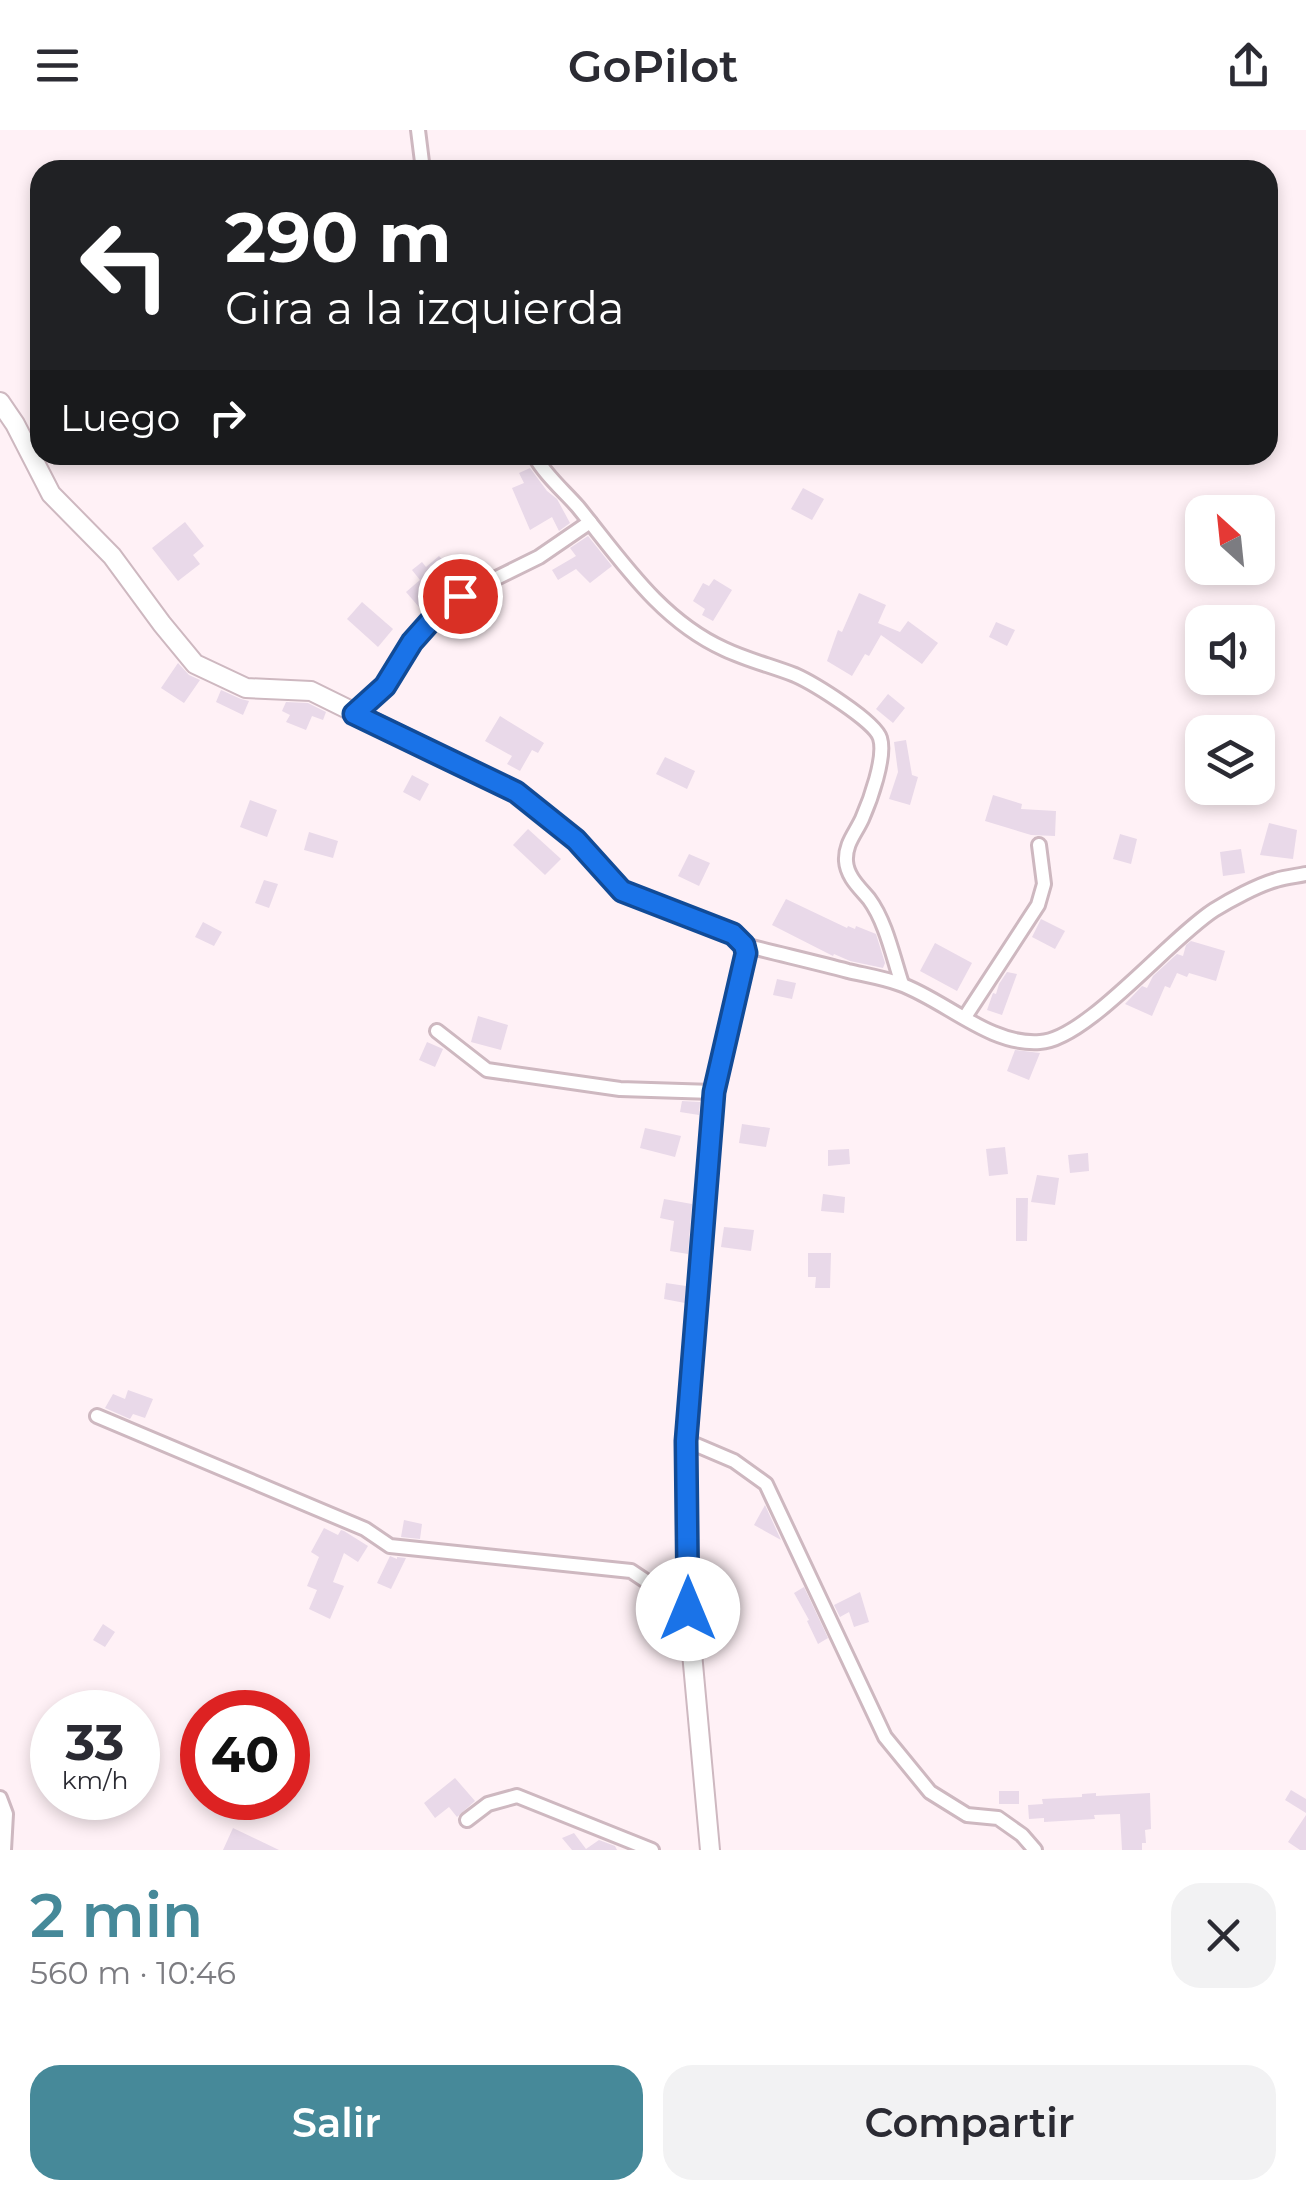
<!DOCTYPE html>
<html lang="es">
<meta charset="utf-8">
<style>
:root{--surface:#fff;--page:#f2f2f3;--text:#2b2b33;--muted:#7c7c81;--accent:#468999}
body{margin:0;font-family:Montserrat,sans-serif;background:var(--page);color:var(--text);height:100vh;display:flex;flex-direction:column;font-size:38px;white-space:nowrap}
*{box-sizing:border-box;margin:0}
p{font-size:32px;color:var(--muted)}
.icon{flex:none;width:55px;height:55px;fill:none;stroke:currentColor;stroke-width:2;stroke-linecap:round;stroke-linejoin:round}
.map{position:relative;height:1720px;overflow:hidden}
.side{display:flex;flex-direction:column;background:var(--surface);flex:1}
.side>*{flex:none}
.top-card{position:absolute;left:30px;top:30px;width:1248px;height:305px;border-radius:30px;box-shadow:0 5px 15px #0003;background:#202124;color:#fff;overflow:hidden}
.needle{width:65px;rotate:333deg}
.tools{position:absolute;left:1185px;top:365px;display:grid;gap:20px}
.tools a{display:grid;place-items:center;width:90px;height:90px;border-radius:20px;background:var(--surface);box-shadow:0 5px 15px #0003;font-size:50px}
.speed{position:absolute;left:30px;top:1560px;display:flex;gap:20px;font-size:50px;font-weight:700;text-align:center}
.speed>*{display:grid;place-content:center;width:130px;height:130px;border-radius:50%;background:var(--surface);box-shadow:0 5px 15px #0003;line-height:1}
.speed small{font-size:25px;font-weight:400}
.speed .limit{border:15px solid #d22;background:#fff;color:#111}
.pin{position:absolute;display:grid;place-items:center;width:85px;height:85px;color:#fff;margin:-42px;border:5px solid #fff;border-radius:50%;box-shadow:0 2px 10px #0007}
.me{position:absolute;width:110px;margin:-55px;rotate:0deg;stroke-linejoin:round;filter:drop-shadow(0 0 8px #0008)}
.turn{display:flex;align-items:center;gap:35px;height:210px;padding:0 30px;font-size:45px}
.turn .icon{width:130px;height:130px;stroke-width:2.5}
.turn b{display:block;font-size:70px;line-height:85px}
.then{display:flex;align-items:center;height:95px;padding:0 30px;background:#0003;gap:20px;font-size:38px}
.round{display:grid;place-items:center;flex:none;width:105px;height:105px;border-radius:30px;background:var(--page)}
.headline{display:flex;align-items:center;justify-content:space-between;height:170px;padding:0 30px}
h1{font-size:60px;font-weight:600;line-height:75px;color:var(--accent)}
.cta{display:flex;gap:20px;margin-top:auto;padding:20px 30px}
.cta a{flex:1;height:115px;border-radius:30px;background:var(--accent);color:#fff;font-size:40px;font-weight:600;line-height:115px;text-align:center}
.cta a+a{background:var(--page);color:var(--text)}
header{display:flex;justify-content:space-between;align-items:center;height:130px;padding:0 30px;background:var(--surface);font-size:45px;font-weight:600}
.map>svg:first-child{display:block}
</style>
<header><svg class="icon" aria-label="menu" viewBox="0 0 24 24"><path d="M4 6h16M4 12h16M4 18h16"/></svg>GoPilot<svg class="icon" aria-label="share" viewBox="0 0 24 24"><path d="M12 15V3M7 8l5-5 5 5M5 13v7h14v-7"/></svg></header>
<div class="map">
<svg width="1306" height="1720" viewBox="0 0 1306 1720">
<rect width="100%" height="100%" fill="#fff1f6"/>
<!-- building -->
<g fill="#e9d9e9">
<path d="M530,338l17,23 10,8 13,24 -11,8 -7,-14 -22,13 -18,-42 12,-5 -5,-10z"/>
<path d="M803,358l21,11 -12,21 -21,-11z"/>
<path d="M185,392l19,24 -11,9 7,9 -22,17 -26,-33z"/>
<path d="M588,406l24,30 -22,17 -14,-14 -18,11 -6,-10 24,-14 -6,-8z"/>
<path d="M439,426l10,11 -8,8 7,8 -29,24 -13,-15 14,-12 -8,-10 10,-8 4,5z"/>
<path d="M714,449l18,11 -19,31 -11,-6 3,-6 -12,-8 10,-18 6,3z"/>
<path d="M859,463l27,12 -8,18 22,9 8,-11 30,22 -16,21 -41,-29 -12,21 -4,-2 -13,22 -25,-15 11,-31 4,2z"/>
<path d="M362,472l31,27 -15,18 -31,-28z"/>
<path d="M996,492l19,8 -8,16 -18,-9z"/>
<path d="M178,533l11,12 11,5 -16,23 -23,-15z"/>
<path d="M221,560l20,9 8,2 -6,14 -27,-13z"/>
<path d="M888,564l17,14 -12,15 -17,-14z"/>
<path d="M286,572l22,1 18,9 -3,8 -11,-4 -6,14 -20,-8 4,-7 -8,-4z"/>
<path d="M500,586l44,27 -6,10 -6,-3 -12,21 -13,-7 5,-8 -27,-15z"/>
<path d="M906,610l6,35 6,2 -8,28 -21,-6 9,-27 -4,-30z"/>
<path d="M665,627l30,14 -8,18 -31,-15z"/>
<path d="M412,645l17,9 -9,17 -17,-9z"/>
<path d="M993,665l29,9 -1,5 35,2 -1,25 -24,-1 -46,-14z"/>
<path d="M250,670l27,10 -10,27 -27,-10z"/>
<path d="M1269,693l28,7 -4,29 -33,-4z"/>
<path d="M528,699l33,30 -16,16 -32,-30z"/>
<path d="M309,702l29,9 -5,17 -29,-8z"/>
<path d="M1120,704l17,5 -6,25 -18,-5z"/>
<path d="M1241,719l4,24 -22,3 -3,-24z"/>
<path d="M689,724l21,9 -11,23 -21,-10z"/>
<path d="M264,750l14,4 -9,24 -14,-5z"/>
<path d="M786,769l61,29 1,-2 7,3 1,-3 20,8 9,29 -2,5 -33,-7 -16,-7 -1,2 -61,-31z"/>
<path d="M1041,789l24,12 -10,18 -23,-12z"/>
<path d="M203,792l19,10 -8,14 -19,-9z"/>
<path d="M1191,811l34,10 -9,30 -27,-8 -2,4 -10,-4 -7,15 -5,-2 -13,30 -27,-12 17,-18 5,2 6,-12 24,-22 6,2 3,-11z"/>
<path d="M935,813l37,20 -15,28 -37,-20z"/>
<path d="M1007,842l10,2 -15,41 -15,-5 6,-17 3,1 3,-10z"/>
<path d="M777,849l19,4 -4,16 -19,-4z"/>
<path d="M478,886l30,9 -7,25 -30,-8z"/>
<path d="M427,912l16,7 -8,18 -16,-7z"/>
<path d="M1015,920l25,3 -11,27 -22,-9z"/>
<path d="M682,971l18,1 -1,13 -19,-3z"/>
<path d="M742,994l28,4 -4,19 -27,-4z"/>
<path d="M645,998l36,8 -6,21 -35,-9z"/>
<path d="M1005,1017l3,27 -19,2 -3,-27z"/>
<path d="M849,1019l1,15 -22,2v-16z"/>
<path d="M1088,1023l1,18 -19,2 -2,-18z"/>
<path d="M1037,1045l22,3 -4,27 -24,-3z"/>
<path d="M823,1064l22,3 -1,16 -23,-2z"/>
<path d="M1016,1068h12l-1,43h-11z"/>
<path d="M664,1069l28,5 -4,50 -18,-3 4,-30 -14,-3z"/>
<path d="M724,1097l30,3 -3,21 -30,-4z"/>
<path d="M808,1123h23l-1,35h-15l1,-11h-8z"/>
<path d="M666,1153l20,3 -1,17 -21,-4z"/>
<path d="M128,1260l25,9 -8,19 -12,-4 -3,5 -25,-11 8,-14 12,5z"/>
<path d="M765,1375l16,35 -27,-15z"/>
<path d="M404,1390l18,4 -2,15 -19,-2z"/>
<path d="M324,1398l14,7 3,-5 3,1 24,15 -10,16 -14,-9 -11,29 11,4 -14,33 -21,-10 8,-19 -10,-4 12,-29 -8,-5z"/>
<path d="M390,1426l7,3v-2l9,1 -15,31 -14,-6z"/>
<path d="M804,1457l24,51 -10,6 -11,-23 2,-1 -15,-27z"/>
<path d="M860,1462l9,30 -15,5 -5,-15 -9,5 -6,-12z"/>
<path d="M103,1494l12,8 -10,15 -12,-7z"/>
<path d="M455,1648l20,23 -18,16 -8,-10 -14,11 -11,-15z"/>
<path d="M1291,1660l15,9v14l-21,-13z"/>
<rect x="999" y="1661" width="20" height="13"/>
<path d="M1096,1663v3l54,-3 1,36 -6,1 1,13h-4v7h-20l-2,-36 -26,1 1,4 -51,3v-4l-15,1 -1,-14 15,-1 -1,-5 40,-2v-3z"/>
<path d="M1306,1685v35h-6l-12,-8z"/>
<path d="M233,1698l46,22h-56z"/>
<path d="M574,1703l12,16 13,-9 16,6 2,4h-45l-10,-12z"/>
</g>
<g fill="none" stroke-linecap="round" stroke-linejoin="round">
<defs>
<g id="street">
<path d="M418,0l5,40"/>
<path d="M534,325c11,20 29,35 44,52 43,53 82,113 146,142 23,11 48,17 71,26 18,8 80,46 85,63 6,19 -10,63 -18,81 -7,15 -17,25 -16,42 1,16 14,27 23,38 17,23 24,58 33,85"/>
<path d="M354,583l31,-28 27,-42 24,-28 24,-19 79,-39 51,-35"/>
<path d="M744,815c35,9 70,17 104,26 17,4 36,7 52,13 45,16 90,62 140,58 46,-2 129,-103 174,-132 16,-10 44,-25 62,-30 9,-3 20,-4 30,-6"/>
<path d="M965,887l73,-112 6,-21 -5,-39"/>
<path d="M437,901l50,39 133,19 93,3"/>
<path d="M97,1286l268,113 25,17 241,25 57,38"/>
<path d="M687,1311l47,20 32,23 119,253 45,55 37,23 31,3 24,17 13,15"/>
<path d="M0,1668l6,16 -2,36"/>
<path d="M467,1690l21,-16 29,-8 135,54"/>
</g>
<path id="secondary" d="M0,272l15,22 36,70 61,62 50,68 33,40 51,24 65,3 205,101 60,48 46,51 111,43c10,10 14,15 11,30l-31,128 -26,349 1,168 22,241"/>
</defs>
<!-- street casing -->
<use href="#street" stroke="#ceb8c0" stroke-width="18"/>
<!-- secondary casing -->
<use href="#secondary" stroke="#ceb8c0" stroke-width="22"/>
<!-- street -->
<use href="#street" stroke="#fff" stroke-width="12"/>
<!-- secondary -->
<use href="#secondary" stroke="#fff" stroke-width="18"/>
</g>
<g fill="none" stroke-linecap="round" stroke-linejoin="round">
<defs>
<path id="route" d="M460,466l-24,19 -24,27 -27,44 -31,28 162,78 60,48 46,51 111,43 11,11 2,8 -32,139 -28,349 2,168"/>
</defs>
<!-- route casing -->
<use href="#route" stroke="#114b97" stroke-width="25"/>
<!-- route -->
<use href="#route" stroke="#1a73e8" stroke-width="18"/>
</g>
</svg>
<div class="tools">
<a><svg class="needle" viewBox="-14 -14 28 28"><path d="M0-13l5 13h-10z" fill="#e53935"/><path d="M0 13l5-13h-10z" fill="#7c7c81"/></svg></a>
<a><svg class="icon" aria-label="sound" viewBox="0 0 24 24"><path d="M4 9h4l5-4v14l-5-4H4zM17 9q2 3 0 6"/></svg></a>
<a><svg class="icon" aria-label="layers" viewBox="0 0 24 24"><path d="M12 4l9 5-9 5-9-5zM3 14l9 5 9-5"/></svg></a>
</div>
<div class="speed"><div>33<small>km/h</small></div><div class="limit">40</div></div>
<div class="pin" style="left:460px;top:466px;background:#d93025"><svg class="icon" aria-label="arrive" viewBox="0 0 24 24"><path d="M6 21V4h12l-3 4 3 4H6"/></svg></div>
<svg class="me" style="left:688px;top:1479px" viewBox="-20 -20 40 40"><circle r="19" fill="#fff"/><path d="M0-13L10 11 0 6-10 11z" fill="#1a73e8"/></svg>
<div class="top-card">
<div class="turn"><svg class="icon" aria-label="left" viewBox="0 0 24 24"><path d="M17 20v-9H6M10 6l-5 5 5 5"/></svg><div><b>290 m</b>Gira a la izquierda</div></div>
<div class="then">Luego<svg class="icon" aria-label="right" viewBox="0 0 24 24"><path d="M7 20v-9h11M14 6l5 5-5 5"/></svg></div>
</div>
</div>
<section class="side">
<div class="headline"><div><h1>2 min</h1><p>560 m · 10:46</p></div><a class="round"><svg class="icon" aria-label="close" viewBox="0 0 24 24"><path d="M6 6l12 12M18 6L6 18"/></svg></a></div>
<div class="cta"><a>Salir</a><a>Compartir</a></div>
</section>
